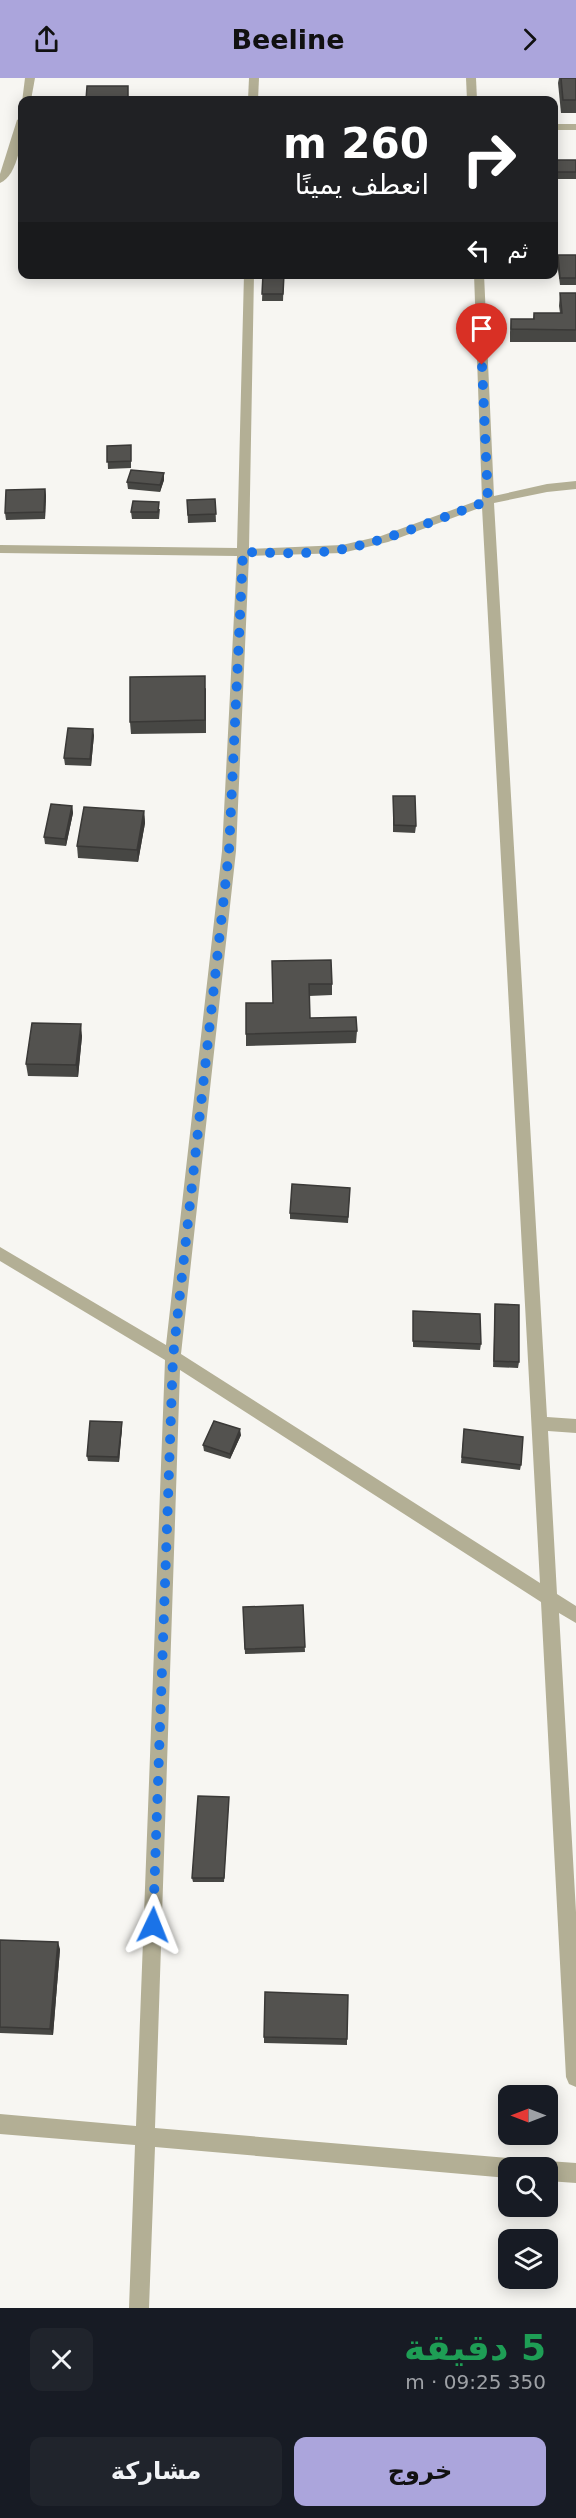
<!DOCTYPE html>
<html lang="ar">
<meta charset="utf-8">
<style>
:root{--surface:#171b24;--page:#20242c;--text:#f1f3f6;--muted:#9ea1a6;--accent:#aba5dc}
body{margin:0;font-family:"DejaVu Sans","Noto Naskh Arabic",sans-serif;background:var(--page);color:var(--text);direction:rtl;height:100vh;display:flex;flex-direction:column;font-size:22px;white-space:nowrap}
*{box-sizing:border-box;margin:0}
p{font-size:20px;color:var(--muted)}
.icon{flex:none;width:33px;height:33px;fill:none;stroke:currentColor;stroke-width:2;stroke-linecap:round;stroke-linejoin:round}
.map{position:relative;height:2230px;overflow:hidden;direction:ltr}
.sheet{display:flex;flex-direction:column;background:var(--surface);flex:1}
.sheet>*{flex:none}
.banner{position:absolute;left:18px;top:18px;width:540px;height:183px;border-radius:12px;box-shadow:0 3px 15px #0003;direction:rtl;background:#202124;color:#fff;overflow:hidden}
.needle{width:39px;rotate:270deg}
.tools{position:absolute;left:498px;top:2007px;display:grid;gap:12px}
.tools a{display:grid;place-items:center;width:60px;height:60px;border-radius:12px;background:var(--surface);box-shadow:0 3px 15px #0003;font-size:30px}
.pin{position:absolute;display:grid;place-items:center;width:51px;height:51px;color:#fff;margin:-62px -26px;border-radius:50% 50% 50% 0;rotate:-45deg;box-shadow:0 0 6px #0007}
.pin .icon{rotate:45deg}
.me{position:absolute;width:66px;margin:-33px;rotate:2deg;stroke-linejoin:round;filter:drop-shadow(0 0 4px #0008)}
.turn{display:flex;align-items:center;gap:21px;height:126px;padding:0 30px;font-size:27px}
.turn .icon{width:78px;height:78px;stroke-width:2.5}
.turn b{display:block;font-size:42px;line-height:51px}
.then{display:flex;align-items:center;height:57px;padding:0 30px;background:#0003;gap:12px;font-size:22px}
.round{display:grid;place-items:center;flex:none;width:63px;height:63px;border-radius:12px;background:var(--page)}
.headline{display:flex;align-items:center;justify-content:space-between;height:102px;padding:0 30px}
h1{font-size:36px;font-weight:700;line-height:45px;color:#1e9e55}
.primary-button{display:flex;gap:12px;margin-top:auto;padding:12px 30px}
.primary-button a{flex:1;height:69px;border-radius:12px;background:var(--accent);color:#111;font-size:24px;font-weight:700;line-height:69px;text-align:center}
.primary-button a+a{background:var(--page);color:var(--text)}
header{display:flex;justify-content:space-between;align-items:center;height:78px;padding:0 30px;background:var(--accent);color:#111;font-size:27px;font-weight:700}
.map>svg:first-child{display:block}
</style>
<header><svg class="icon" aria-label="forward" viewBox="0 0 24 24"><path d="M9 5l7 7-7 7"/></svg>Beeline<svg class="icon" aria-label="share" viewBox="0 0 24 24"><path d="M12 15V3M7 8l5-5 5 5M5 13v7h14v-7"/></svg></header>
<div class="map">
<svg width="576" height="2230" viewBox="0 0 576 2230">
<rect width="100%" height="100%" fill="#f7f6f2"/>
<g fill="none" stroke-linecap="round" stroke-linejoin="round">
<!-- street -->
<g fill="#b3af95" fill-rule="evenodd">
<path d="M25,0h10l-4,22 -9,2z"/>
<path d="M249,0h10l-1,22h-10z"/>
<path d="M466,0h10l1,22h-10z"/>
<path d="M22,39c2,17 -4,59 -22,66v-9l17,-54z"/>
<rect x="554" y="46" width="22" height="6"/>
<path d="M244,196h10l-5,275 93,-4 39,-9 101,-37 -8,-225h10l10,222 53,-12 29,-3v8l-29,3 -53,11 53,914 29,2v14l-28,-2 9,163 19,12v17l-17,-10 17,299v175l-7,-3 -3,-7 -25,-475 -361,-232 -25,758 353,30 7,3 3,7h-10v10l-353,-31 -6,161h-20l6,-163 -135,-11v-20l136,12 29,-766 -165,-99v-14l166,98 56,-494 15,-295 -237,-3v-8l237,3zM482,429l58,1076 -359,-229 55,-503 13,-295 93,-3 46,-11z"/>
<path d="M548,2083l28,2v20l-28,-2v-13h-8l1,-4z"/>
</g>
</g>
<!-- wall -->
<g fill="#474744">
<path d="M559,0h17v35h-15l-3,-30z"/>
<rect x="554" y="82" width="22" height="19"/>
<path d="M558,177h18v30h-16l-3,-23z"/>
<path d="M263,196h21l-1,27h-21z"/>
<path d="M560,215h16v49h-66v-10l1,-13h22l1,-6h26l-1,-7z"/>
<path d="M107,368l24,6v16l-23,1z"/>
<path d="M164,402l-4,12 -32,-3 -1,-7z"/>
<path d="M45,411l1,7 -1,23 -39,1 -1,-7z"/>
<path d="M215,421l1,23 -28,1 -1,-23z"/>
<path d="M160,431l-1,10h-27l-1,-7z"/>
<path d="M206,610v45l-75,1 -1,-12z"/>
<path d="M94,657l-3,31 -26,-1 -1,-7z"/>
<path d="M393,718l23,30 -1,7 -22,-1z"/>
<path d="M72,728l1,7 -7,33 -21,-2 -1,-7z"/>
<path d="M144,733l1,12 -7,39 -60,-4 -1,-12z"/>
<path d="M272,883l60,23v11l-23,1 1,22 47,13 -1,12 -110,3v-43h27z"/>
<path d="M82,958l-4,41 -50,-1 -2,-12z"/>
<path d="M350,1110l-2,35 -58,-4v-6z"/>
<path d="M495,1226l24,58 -1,6 -25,-1z"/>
<path d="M413,1233l68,33 -1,6 -67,-3z"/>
<path d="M122,1350l-3,34 -31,-1 -1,-5z"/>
<path d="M464,1351l57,36 -1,5 -59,-7z"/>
<path d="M241,1357l-11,24 -26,-8 -1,-6z"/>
<path d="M303,1527l2,47 -60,2 -2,-47z"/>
<path d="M229,1719l-5,85h-31l-1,-4z"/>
<path d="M0,1862l60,9 -7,86 -53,-2z"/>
<path d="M264,1959l83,2v6l-83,-2z"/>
</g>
<!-- shaded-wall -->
<g fill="#3a3937">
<path d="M164,395v7l-4,12v-7z"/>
<path d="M45,411l1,7 -1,23 -1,-7z"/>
<path d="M93,651l1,6 -3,31 -1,-7z"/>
<path d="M72,728l1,7 -7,33 -1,-7z"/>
<path d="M144,733l1,12 -7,39 -1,-12z"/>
<path d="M81,946l1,12 -4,41 -2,-12z"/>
<path d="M122,1344v6l-3,34 -1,-5z"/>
<path d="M240,1351l1,6 -11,24v-5z"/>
<path d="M58,1864l2,7 -7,86 -3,-6z"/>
</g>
<!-- building -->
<g fill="#53524f" stroke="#3a3937" stroke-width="1.5">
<path d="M561,0h15v22h-13z"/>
<path d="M87,8h41v14h-42z"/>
<rect x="554" y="82" width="22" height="12"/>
<path d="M558,177h18v23h-16z"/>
<path d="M263,196h21l-1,20h-21z"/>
<path d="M560,215h16v37l-65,-1v-10h23v-6h28z"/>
<path d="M131,367v16l-24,1v-16z"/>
<path d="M131,392l33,3 -4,12 -33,-3z"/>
<path d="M45,411l-1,23 -39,1 1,-23z"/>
<path d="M215,421l1,15 -28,1 -1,-15z"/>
<path d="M133,423l26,1 -1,10h-27z"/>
<path d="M205,598v44l-75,2v-45z"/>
<path d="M68,650l25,1 -3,30 -26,-1z"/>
<path d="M393,718h22l1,30 -22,-1z"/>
<path d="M51,726l21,2 -7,33 -21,-2z"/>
<path d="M84,729l60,4 -7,39 -60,-4z"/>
<path d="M331,882l1,24h-23l1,34 46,-1 1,14 -111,3v-31h27l-1,-42z"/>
<path d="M32,945l49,1 -5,41 -50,-1z"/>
<path d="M292,1106l58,4 -2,29 -58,-4z"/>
<path d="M495,1226l24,1v57l-25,-1z"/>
<path d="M413,1233l67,3 1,30 -68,-3z"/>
<path d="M90,1343l32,1 -4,35 -31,-1z"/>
<path d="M214,1343l26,8 -10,25 -27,-9z"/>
<path d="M464,1351l59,8 -2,28 -59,-8z"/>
<path d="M303,1527l2,42 -60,2 -2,-42z"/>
<path d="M198,1718l31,1 -5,81h-32z"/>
<path d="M0,1862l58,2 -8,87 -50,-2z"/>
<path d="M265,1914l83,3 -1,44 -83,-2z"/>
</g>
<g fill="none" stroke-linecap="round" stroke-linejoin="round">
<!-- route -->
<path stroke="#1a73e8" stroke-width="10" stroke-dasharray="0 18" d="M153,1847l20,-568 56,-506 14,-299c33,1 68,3 101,-3 49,-10 96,-31 144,-48l-6,-136"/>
</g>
</svg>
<div class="tools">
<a><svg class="needle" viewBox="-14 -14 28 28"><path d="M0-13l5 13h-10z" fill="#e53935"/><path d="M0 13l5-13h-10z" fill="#9ea1a6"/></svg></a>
<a><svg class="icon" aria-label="search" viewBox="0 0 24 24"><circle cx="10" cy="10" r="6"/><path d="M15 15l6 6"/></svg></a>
<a><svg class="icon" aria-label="layers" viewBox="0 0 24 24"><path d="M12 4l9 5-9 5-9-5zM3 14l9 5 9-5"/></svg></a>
</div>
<div class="pin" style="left:482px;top:287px;background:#d93025"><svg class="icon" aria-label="arrive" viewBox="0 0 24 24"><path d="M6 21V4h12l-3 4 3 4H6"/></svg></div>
<svg class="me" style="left:153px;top:1847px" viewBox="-20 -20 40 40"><path d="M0-17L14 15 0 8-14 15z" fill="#1a73e8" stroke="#fff" stroke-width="4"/></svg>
<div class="banner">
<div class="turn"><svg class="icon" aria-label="right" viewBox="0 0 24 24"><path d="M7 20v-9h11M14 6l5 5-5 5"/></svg><div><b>260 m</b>انعطف يمينًا</div></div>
<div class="then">ثم<svg class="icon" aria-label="left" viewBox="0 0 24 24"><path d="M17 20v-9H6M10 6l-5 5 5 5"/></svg></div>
</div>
</div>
<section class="sheet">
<div class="headline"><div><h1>5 دقيقة</h1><p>350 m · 09:25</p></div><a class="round"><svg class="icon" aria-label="close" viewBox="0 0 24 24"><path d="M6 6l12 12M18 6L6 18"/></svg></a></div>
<div class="primary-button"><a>خروج</a><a>مشاركة</a></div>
</section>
